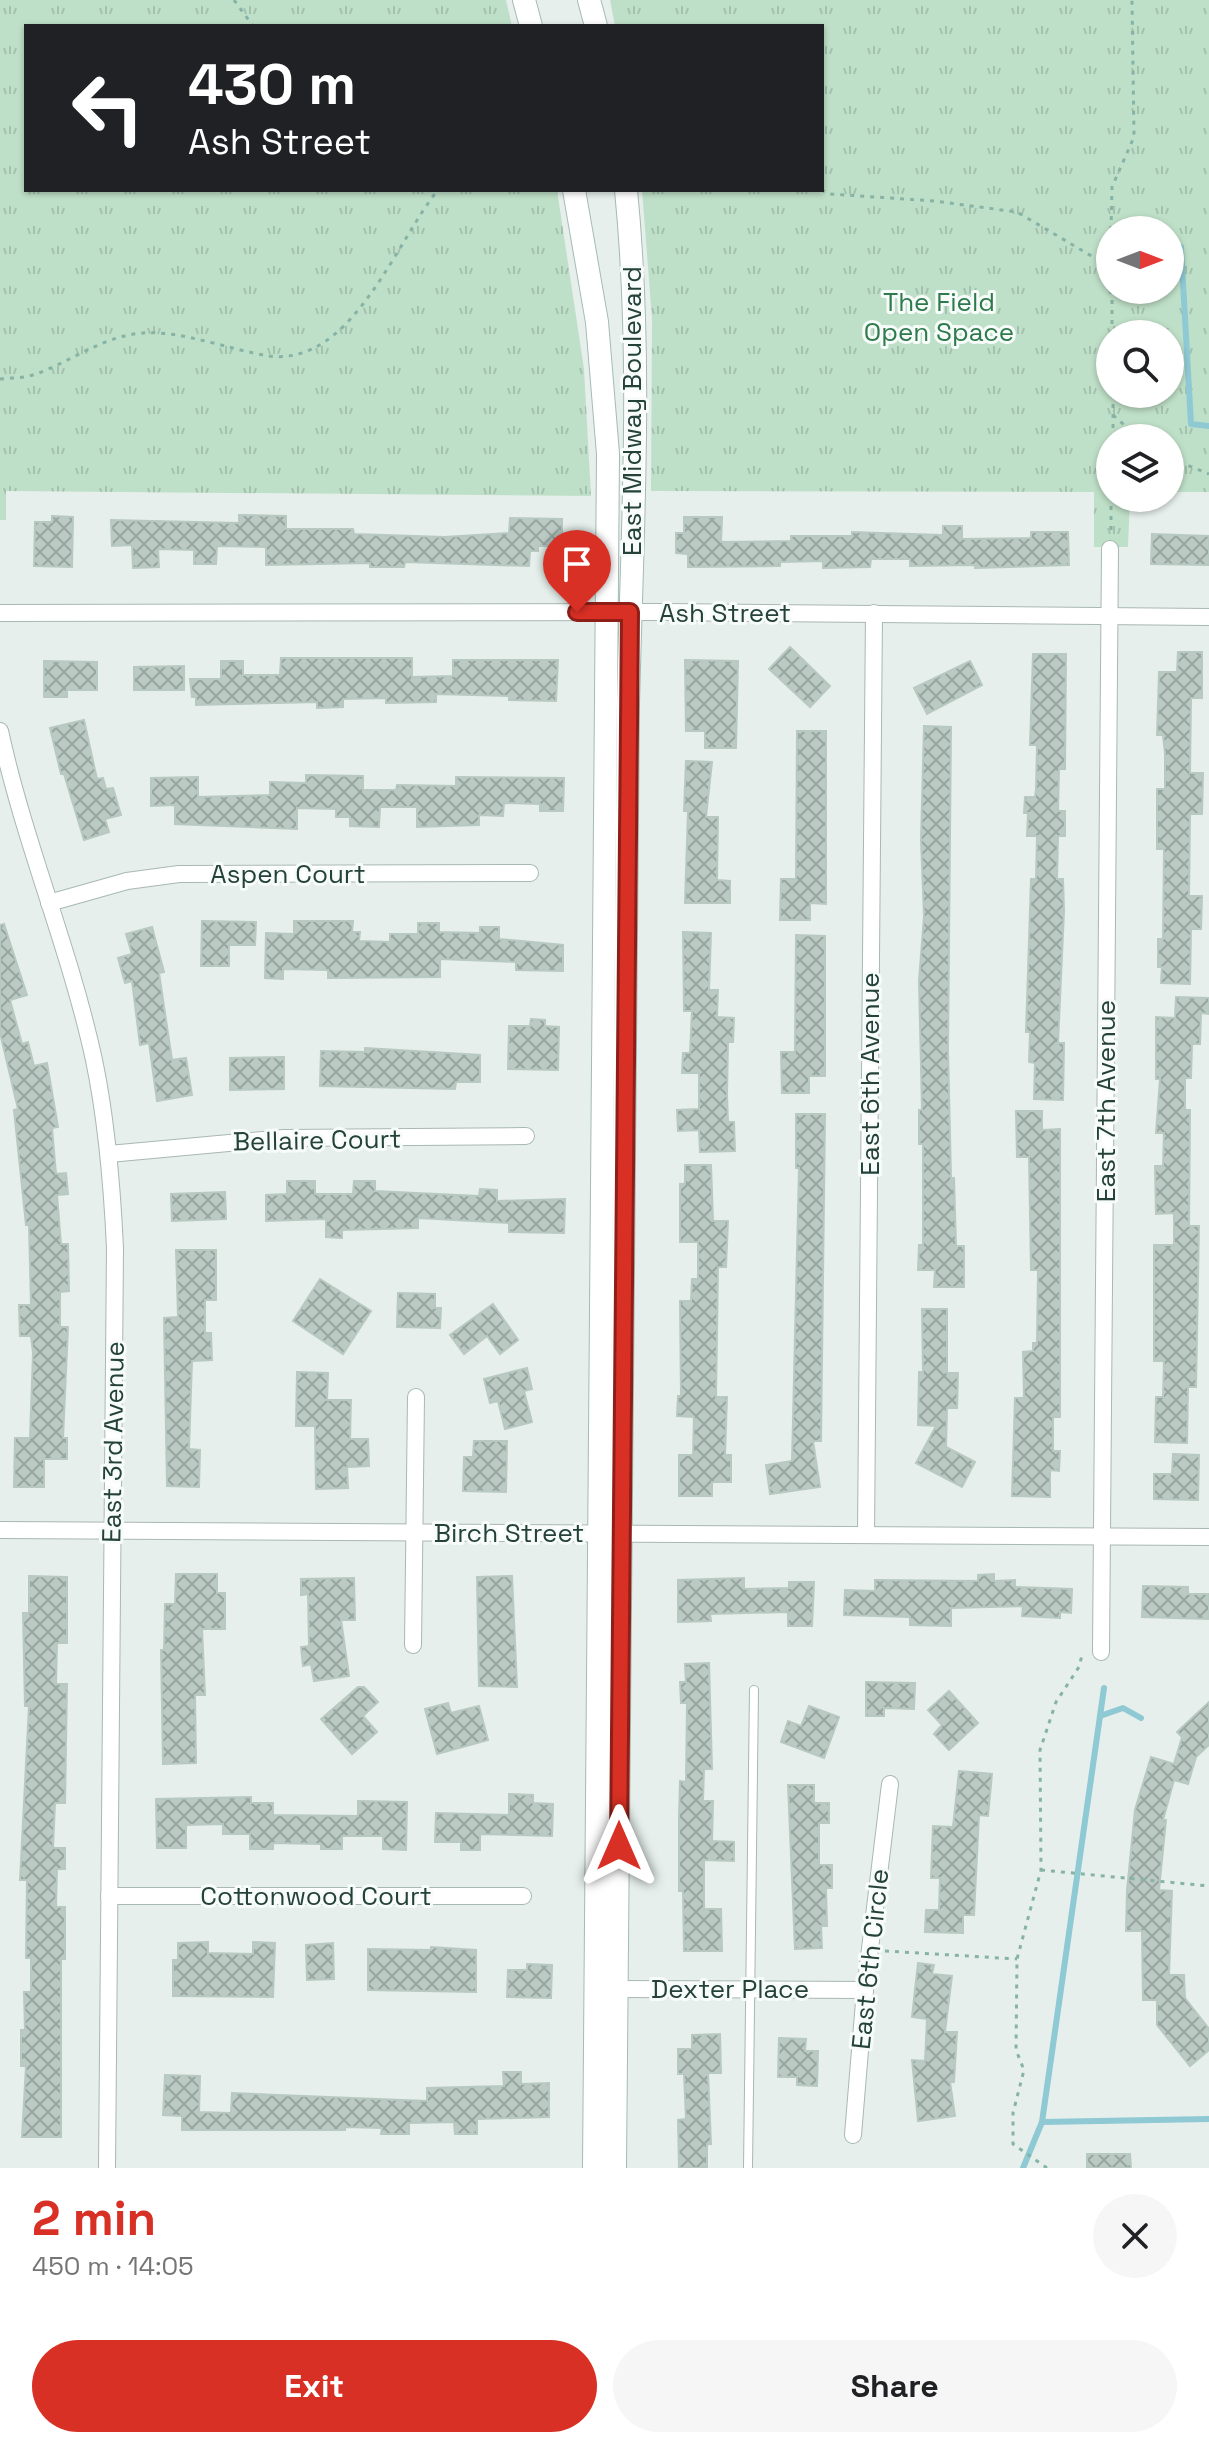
<!DOCTYPE html>
<meta charset="utf-8">
<style>
:root{--surface:#fff;--page:#f6f6f6;--text:#202124;--muted:#757577;--accent:#d93025}
body{margin:0;font-family:"Space Grotesk",sans-serif;background:var(--page);color:var(--text);height:100vh;display:flex;flex-direction:column;font-size:30px;white-space:nowrap}
*{box-sizing:border-box;margin:0}
p{font-size:26px;color:var(--muted)}
.icon{flex:none;width:44px;height:44px;fill:none;stroke:currentColor;stroke-width:2;stroke-linecap:round;stroke-linejoin:round}
.map{position:relative;height:2168px;overflow:hidden}
.drawer{display:flex;flex-direction:column;background:var(--surface);flex:1}
.drawer>*{flex:none}
.banner{position:absolute;left:24px;top:24px;width:800px;height:168px;border-radius:0px;box-shadow:0 2px 6px #0004;background:#202124;color:#fff;overflow:hidden}
.needle{width:52px;rotate:90deg}
.buttons{position:absolute;left:1096px;top:216px;display:grid;gap:16px}
.buttons a{display:grid;place-items:center;width:88px;height:88px;border-radius:50%;background:var(--surface);box-shadow:0 2px 6px #0004;font-size:40px}
.pin{position:absolute;display:grid;place-items:center;width:68px;height:68px;color:#fff;margin:-82px -34px;border-radius:50% 50% 50% 0;rotate:-45deg;box-shadow:0 0 8px #0007}
.pin .icon{rotate:45deg}
.me{position:absolute;width:88px;margin:-44px;rotate:0deg;stroke-linejoin:round;filter:drop-shadow(0 0 6px #0008)}
.turn{display:flex;align-items:center;gap:28px;height:168px;padding:0 32px;font-size:36px}
.turn .icon{width:104px;height:104px;stroke-width:2.5}
.turn b{display:block;font-size:56px;line-height:68px}
.round{display:grid;place-items:center;flex:none;width:84px;height:84px;border-radius:42px;background:var(--page)}
.headline{display:flex;align-items:center;justify-content:space-between;height:136px;padding:0 32px}
h1{font-size:48px;font-weight:700;line-height:60px;color:var(--accent)}
.button{display:flex;gap:16px;margin-top:auto;padding:16px 32px}
.button a{flex:1;height:92px;border-radius:48px;background:var(--accent);color:#fff;font-size:32px;font-weight:700;line-height:92px;text-align:center}
.button a+a{background:var(--page);color:var(--text)}
.map>svg:first-child{display:block}
</style>
<div class="map">
<svg width="1209" height="2168" viewBox="0 0 1209 2168">
<defs>
<pattern id="grass-tufts" width="24" height="20" patternUnits="userSpaceOnUse" patternTransform="scale(2)"><rect width="24" height="20" fill="#bfe0c8"/><path d="M3 7l-1-3M5 7V3M7 7l1-3M15 17l-1-3M17 17v-4M19 17l1-3" fill="none" stroke="#a4c1ad"/></pattern>
<pattern id="building-cross-hatch" width="8" height="8" patternUnits="userSpaceOnUse" patternTransform="scale(2)"><rect width="8" height="8" fill="#bbcac4"/><path d="M0 0l8 8M0 8l8-8" fill="none" stroke="#98a6a0"/></pattern>
</defs>
<rect width="100%" height="100%" fill="#e6efeb"/>
<!-- grass -->
<g fill="url(#grass-tufts)" fill-rule="evenodd">
<path d="M0,0h506l6,26h-486v164h531l27,179 7,127 -585,-5v29h-6z"/>
<path d="M610,0h599v492h-39v-54h-60v60h20l-2,49h-34v-55l-443,-1 1,-172 -10,-129h180v-164h-207zM1110,230h60v60h-60zM1110,334h60v60h-60z"/>
</g>
<g fill="none" stroke-linecap="round" stroke-linejoin="round">
<!-- stream -->
<g stroke="#8ec9d4" stroke-width="6">
<path d="M1181,247l10,177 18,2"/>
<path d="M1100,1716l23,-8 18,10"/>
<path d="M1042,2122l167,-3"/>
<path d="M1023,2168l19,-46 62,-434"/>
</g>
</g>
<!-- building -->
<g fill="url(#building-cross-hatch)" stroke="#b8c9c2" stroke-width="2">
<path d="M239,515l47,1v13h67l1,5 90,3 65,-4 1,-15 52,1v27h-24v5h-8l-1,15 -124,-4 -1,5h-34v-4l-104,2v-18l-49,-1 -1,18h-22v-14l-36,-1 1,18 -26,1 -1,-23 -20,1 -1,-26 128,3z"/>
<path d="M52,516l21,1 -1,50 -38,-1 1,-44h17z"/>
<path d="M684,517h38l-1,25 70,-1v-5h61v-4l91,3v-9h19v13l69,-1v-6h37l1,33 -94,3v-3l-65,1v-7h-39l-1,8 -47,1v-7l-43,1v4l-92,1v-13l-12,-1v-20h8z"/>
<path d="M1152,534l57,2v29l-58,-1z"/>
<path d="M790,647l40,39 -20,21 -41,-38z"/>
<path d="M1178,652h24v46h-11l-1,75h13l-1,41h-12l-1,82h13l-1,33h-10l-1,55 -29,-1 1,-16h-4v-28h5l1,-90h-7v-60h8v-35l-2,-19h-6l2,-63h18z"/>
<path d="M1033,654h33l-1,115h-6l-1,42h7v25h-7l-1,43h6l1,32 -6,132h6l-1,57 -29,-1 1,-36 -6,-1 1,-30h-4l5,-153h5l1,-43h-10l1,-23h-4l1,-16h10l1,-8 1,-44h-7z"/>
<path d="M281,658h131v19l41,-1v-16h105l-2,41 -47,-1v-4l-73,-2v8l-50,1v-5l-43,1v8l-26,1v-6l-121,3v-8h-4l-2,-18h31v-18h22v14h37z"/>
<path d="M685,660l53,1 -2,87h-31v-17h-19z"/>
<path d="M44,661l53,1v28h-30v7h-23z"/>
<path d="M970,661l12,24 -55,29 -13,-26z"/>
<path d="M184,666v24h-50v-23z"/>
<path d="M84,720l13,59 6,-1 3,11 7,-1 8,27 -16,4 4,13 -25,8 -20,-66h-3l-11,-46z"/>
<path d="M924,726l27,1 -3,323 3,128h3l2,68h8v41h-30l1,-17h-17l1,-25h4v-101h-4v-34h3l-3,-129 5,-65 -3,-76z"/>
<path d="M797,731h29v173l-16,-1v17h-30l1,-41h15z"/>
<path d="M686,761l26,1 -6,55h12l-1,63 13,1v22h-45l3,-92h-4z"/>
<path d="M306,775l57,1v14h33l1,-5 59,1v-9l108,1 -1,33h-23v-7l-36,-1 -1,13 -24,-1v10l-62,2v-20h-37l-1,20 -29,-1v-9h-14v-8l-39,-1v21l-122,-5v-19l-24,1v-28l47,-1v20l72,-2v-13l36,1z"/>
<path d="M202,921l54,1 -1,23h-26v21h-28z"/>
<path d="M294,921h59l-1,11h8l-1,9 31,1v-8h28v-11h21v9l41,1v-6h19v12l64,6v26l-47,-1v-8l-76,-3v18l-112,1v-8l-45,-1v10l-18,-1 1,-45 28,1z"/>
<path d="M4,924l23,71 -17,5 12,44 6,-2 6,24 13,-3 11,64 -6,1 4,46 10,-1 2,21 -11,1 4,49h7l1,47 -9,1v35h8l-5,111h4v21h-23v28h-30l1,-49h15l3,-85 -2,-17h-11l-1,-31h12l-2,-80h-3l-12,-115 4,-1 -18,-76v-108z"/>
<path d="M152,927l12,45 -5,1 13,87 14,-2 6,37 -35,6 -8,-58 -9,2 -8,-64 -7,2 -7,-25 14,-4 -6,-20z"/>
<path d="M683,932l28,1 -2,57h9l-1,27 17,1 -1,24h-5l-1,53 1,27h6l1,29 -35,1 -1,-22 -21,1 -1,-21 22,-1v-36h-17l1,-20h7l2,-42h-8z"/>
<path d="M796,935l29,1v140h-16v17h-27l-1,-41h14z"/>
<path d="M1176,997l33,1v16l-8,-1 -1,31h-8l-1,34h-6v32h5l-1,116h10l-3,161h-8l-1,56 -32,-1 1,-45h7l1,-36h-10v-116h20v-32l-18,1 -1,-48h8l1,-33h-8l4,-54h-4v-62l19,1z"/>
<path d="M531,1019l14,1v6l14,1 -1,43 -50,-1 1,-43h21z"/>
<path d="M365,1048l115,7v27h-24l-1,7 -135,-3 1,-35 44,1z"/>
<path d="M284,1057v32l-54,1v-32z"/>
<path d="M1016,1111h26v19l18,-1v288h-7v34h7l-1,20 -9,-1v27l-38,-1 3,-98h9l-1,-46 10,-1v-8h4l1,-73h-7l-2,-113h-12z"/>
<path d="M796,1114h29l-4,327h-8l7,46 -50,7 -4,-29 26,-4 7,-293h-3z"/>
<path d="M685,1165h26l2,56h15l-2,46h-8l-2,130h11l-2,58h6v27h-19v14h-33v-41h14l1,-38 -17,-1 1,-20h3l-1,-95h11l1,-22h6v-37h-18v-58h5z"/>
<path d="M287,1181h28v13h38l1,-13h21v10l104,5 1,-7 17,1v11l68,-2 -1,34 -55,-1v-9l-91,-5v10l-76,2v8l-16,-1v-18l-60,2v-26l21,-1z"/>
<path d="M225,1192l1,27 -54,2 -1,-27z"/>
<path d="M176,1250h40v50h-11v33h6l1,27 -20,1 -3,88 11,1 -1,37 -32,-1 -3,-168 14,-1z"/>
<path d="M320,1279l51,32 -28,43 -50,-33z"/>
<path d="M398,1293l37,1v14h6l-1,20 -43,-1z"/>
<path d="M493,1304l25,36 -18,14 -13,-18 -23,18 -14,-19z"/>
<path d="M922,1309h25v64h11l-1,35h-10l-1,39 29,15 -13,25 -46,-24 20,-37 -18,-1 1,-53h4z"/>
<path d="M527,1368l5,21 -8,2 8,31 -27,7 -7,-28 -8,2 -6,-24z"/>
<path d="M297,1372l31,1 -1,27h24l-1,39h18l1,27 -22,1 1,21 -32,1 -1,-63h-19z"/>
<path d="M474,1441h33l-1,51 -43,-1 1,-34h9z"/>
<path d="M1173,1454l26,1 -1,45 -44,-1v-25h18z"/>
<path d="M176,1574h41v19h8v36h-23l3,66h-10l1,68 -33,1 -2,-114h3l1,-46h10z"/>
<path d="M994,1574v7l21,-1v7l57,2 -1,24 -11,-1v6l-38,-2 1,-10 -72,2v18l-41,-1v-8l-66,-2 1,-25 30,1v-11l103,1v-6z"/>
<path d="M29,1576l38,1v66h-10l-1,41h11l-2,119h-10l-2,45h12v21h-8l-1,38h9v52h-4v178h-39l4,-71h-5v-36h4l-1,-38h7v-34h-5l1,-78h-7l9,-174h-4l-2,-93h6z"/>
<path d="M512,1576l5,111 -38,-1 -2,-109z"/>
<path d="M354,1578l1,42h-14l8,56 -35,5 -3,-17 -8,2 -2,-19 8,-1 -1,-52 -7,1v-16z"/>
<path d="M744,1578v11l45,-1v-6h25l-2,44h-24v-14l-78,2 1,7 -33,1v-42z"/>
<path d="M1143,1586l45,1v7h21v25l-67,-2z"/>
<path d="M709,1663l3,106h-8l-1,32h10l-1,40 22,1v19l-30,-1v49h17l1,42h-38l-1,-60h-4v-74l1,-36 6,1 1,-79h-6l-1,-21h6l-1,-18z"/>
<path d="M866,1682l49,1 -1,26 -30,-1v8h-18z"/>
<path d="M358,1687h6l14,15 -15,14 14,16 -25,22 -31,-35z"/>
<path d="M949,1691l29,32 -29,27 -15,-16 8,-9 -14,-15z"/>
<path d="M1209,1702v43l-13,12 -8,27 -14,-4 -11,40h3l-7,70 13,1 -3,84h15l1,23 24,31v21l-19,16 -33,-41v-25h-14l-1,-69h-16l1,-41 8,-80 16,-53 23,7 8,-27 -5,-5z"/>
<path d="M448,1703l3,10 28,-7 9,34 -51,14 -12,-45z"/>
<path d="M809,1706l30,11 -15,41 -43,-16 7,-21 13,5z"/>
<path d="M959,1771l33,3 -4,42 -9,-1 -5,100h-11v18l-38,-1 1,-22h13l1,-32h-9l2,-52 20,1z"/>
<path d="M788,1785h26v18h15v20h-10v42h13v23h-6l1,38h-6l1,22 -27,1z"/>
<path d="M509,1794l24,1v8l20,1 -1,32 -72,-2v16h-19v-8h-26l1,-29 73,2z"/>
<path d="M251,1797v6h22v12l85,1v-15l49,1 -1,48 -23,-1v-13h-41v13h-21v-5l-48,-1v6h-23v-15h-27v-10l-37,1v23h-29l-1,-49z"/>
<path d="M208,1942v11l45,1v-12l22,1 -2,54 -100,-1v-36h5v-17z"/>
<path d="M333,1943l1,36 -27,1 -1,-35z"/>
<path d="M431,1947l45,3v42l-108,-2v-41l63,1z"/>
<path d="M918,1963l16,2 -2,9 20,2 -7,56h12l-3,50h-4l5,34 -37,5 -6,-61 13,1 2,-42 -15,-2z"/>
<path d="M527,1964l25,1 -1,33 -44,-1 1,-27h19z"/>
<path d="M720,2034l1,39h-13l3,71h-4v24h-28l-1,-48 8,-1 -2,-45h-6v-25h14v-14z"/>
<path d="M779,2038l27,1 -1,12h13l-1,35 -20,-1v-8h-19z"/>
<path d="M503,2072h18v12l28,-1v34l-72,2v15h-22l-1,-12 -45,1v11h-28l1,-6 -37,-1v3h-163v-14l-19,-1 2,-40 35,1 -1,36 32,1 1,-20 195,8v-13l77,-2z"/>
<path d="M1087,2154h43l1,14h-44z"/>
</g>
<g fill="none" stroke-linecap="round" stroke-linejoin="round">
<defs>
<path id="service" d="M748,2168l6,-478"/>
<g id="minor">
<path d="M0,613l663,-1 546,5"/>
<path d="M0,731c24,111 70,218 94,329 13,62 18,124 21,188l-8,920"/>
<path d="M49,903l78,-22 52,-7 351,-1"/>
<path d="M109,1154l175,-16 242,-2"/>
<path d="M0,1530l1209,7"/>
<path d="M866,1535l8,-922"/>
<path d="M413,1645l3,-248"/>
<path d="M1101,1652l9,-1103"/>
<path d="M109,1896h414"/>
<path d="M607,1989l258,1"/>
<path d="M853,2135l12,-145 25,-206"/>
</g>
<g id="secondary">
<path d="M524,0l7,26"/>
<path d="M589,0l7,26"/>
<path d="M574,190l23,132 11,132 -14,1714"/>
<path d="M615,2168l13,-1463c4,-171 15,-344 -2,-515"/>
</g>
</defs>
<!-- service casing -->
<use href="#service" stroke="#a8b8b2" stroke-width="10"/>
<!-- minor casing -->
<use href="#minor" stroke="#a8b8b2" stroke-width="18"/>
<!-- secondary casing -->
<use href="#secondary" stroke="#a4bbb3" stroke-width="24"/>
<!-- path -->
<g stroke="#86b3a5" stroke-width="3" stroke-dasharray="4 6" stroke-linecap="butt">
<path d="M234,0l19,26"/>
<path d="M821,190l10,4 103,7 83,11 93,55"/>
<path d="M1111,230l1,-43 22,-50 -2,-137"/>
<path d="M1112,290v44"/>
<path d="M0,379c12,-1 25,-1 36,-5 36,-13 67,-38 107,-41 37,-3 88,17 126,23 83,11 127,-115 169,-166"/>
<path d="M1113,415l26,23"/>
<path d="M1113,438v-44"/>
<path d="M1170,458l39,16"/>
<path d="M1111,530v-32"/>
<path d="M1041,1870l168,16"/>
<path d="M885,1951l132,8"/>
<path d="M1047,2168l-34,-24v-31l11,-43 -8,-20 1,-91 24,-89 -1,-120 16,-48 23,-35 3,-12"/>
</g>
<!-- service -->
<use href="#service" stroke="#fff" stroke-width="8"/>
<!-- minor -->
<use href="#minor" stroke="#fff" stroke-width="16"/>
<!-- secondary -->
<use href="#secondary" stroke="#fff" stroke-width="22"/>
</g>
<g fill="none" stroke-linecap="round" stroke-linejoin="round">
<defs>
<path id="route" d="M577,612h53l-11,1234"/>
</defs>
<!-- route casing -->
<use href="#route" stroke="#8d1f18" stroke-width="20"/>
<!-- route -->
<use href="#route" stroke="#d93025" stroke-width="14"/>
</g>
<g text-anchor="middle" dominant-baseline="central" stroke-width="6" stroke-linejoin="round" paint-order="stroke">
<!-- park labels -->
<g font-size="26" fill="#2d7a4b" stroke="#f7fbf9">
<text x="939" y="302">The Field<tspan x="939" dy="30">Open Space</tspan></text>
</g>
<!-- street labels -->
<g font-size="26" fill="#24423a" stroke="#f7fbf9">
<text transform="translate(632 411) rotate(-90)">East Midway Boulevard</text>
<text x="725" y="613">Ash Street</text>
<text x="288" y="874">Aspen Court</text>
<text transform="translate(870 1074) rotate(-90)">East 6th Avenue</text>
<text transform="translate(1106 1101) rotate(-90)">East 7th Avenue</text>
<text transform="translate(317 1140) rotate(-1)">Bellaire Court</text>
<text transform="translate(113 1442) rotate(-89)">East 3rd Avenue</text>
<text x="509" y="1533">Birch Street</text>
<text x="316" y="1896">Cottonwood Court</text>
<text transform="translate(870 1959) rotate(-84)">East 6th Circle</text>
<text x="730" y="1989">Dexter Place</text>
</g>
</g>
</svg>
<div class="buttons">
<a><svg class="needle" viewBox="-14 -14 28 28"><path d="M0-13l5 13h-10z" fill="#e53935"/><path d="M0 13l5-13h-10z" fill="#757577"/></svg></a>
<a><svg class="icon" aria-label="search" viewBox="0 0 24 24"><circle cx="10" cy="10" r="6"/><path d="M15 15l6 6"/></svg></a>
<a><svg class="icon" aria-label="layers" viewBox="0 0 24 24"><path d="M12 4l9 5-9 5-9-5zM3 14l9 5 9-5"/></svg></a>
</div>
<div class="pin" style="left:577px;top:612px;background:#d93025"><svg class="icon" aria-label="arrive" viewBox="0 0 24 24"><path d="M6 21V4h12l-3 4 3 4H6"/></svg></div>
<svg class="me" style="left:619px;top:1846px" viewBox="-20 -20 40 40"><path d="M0-17L14 15 0 8-14 15z" fill="#d93025" stroke="#fff" stroke-width="4"/></svg>
<div class="banner">
<div class="turn"><svg class="icon" aria-label="left" viewBox="0 0 24 24"><path d="M17 20v-9H6M10 6l-5 5 5 5"/></svg><div><b>430 m</b>Ash Street</div></div>
</div>
</div>
<section class="drawer">
<div class="headline"><div><h1>2 min</h1><p>450 m · 14:05</p></div><a class="round"><svg class="icon" aria-label="close" viewBox="0 0 24 24"><path d="M6 6l12 12M18 6L6 18"/></svg></a></div>
<div class="button"><a>Exit</a><a>Share</a></div>
</section>
